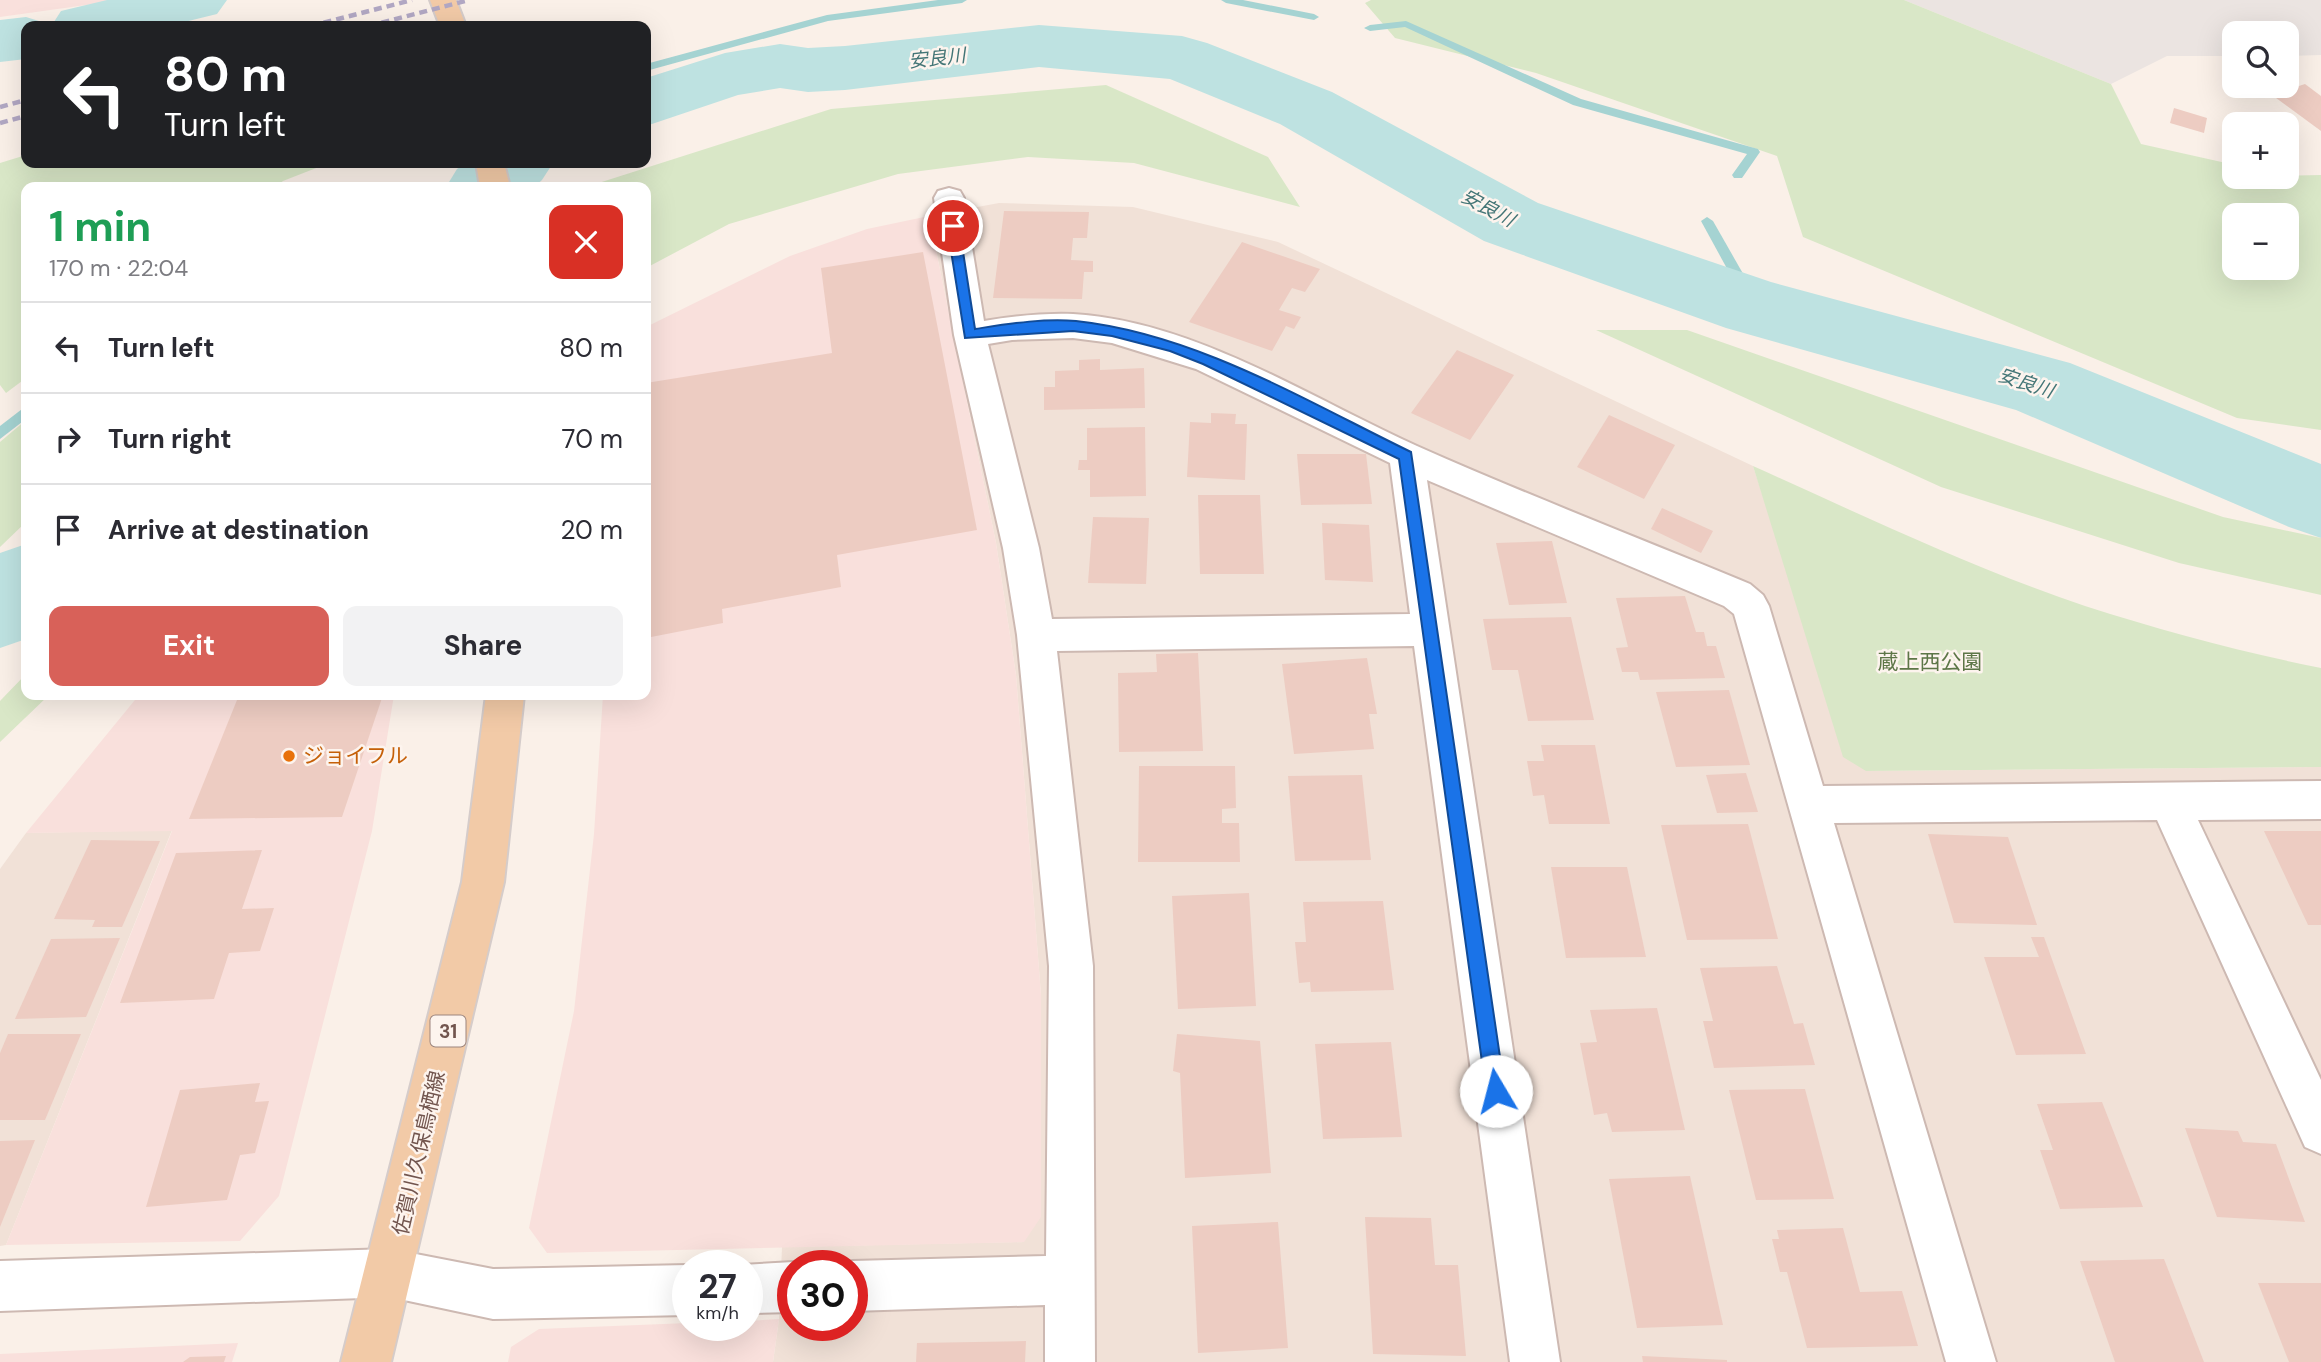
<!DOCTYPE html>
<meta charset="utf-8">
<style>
:root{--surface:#fff;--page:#f2f2f3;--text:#2b2b33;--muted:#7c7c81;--line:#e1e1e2;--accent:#d86159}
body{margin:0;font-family:"DM Sans","Noto Sans JP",sans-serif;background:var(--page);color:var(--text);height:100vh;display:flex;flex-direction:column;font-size:26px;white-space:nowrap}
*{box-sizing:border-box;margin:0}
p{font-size:23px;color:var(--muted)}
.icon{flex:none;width:38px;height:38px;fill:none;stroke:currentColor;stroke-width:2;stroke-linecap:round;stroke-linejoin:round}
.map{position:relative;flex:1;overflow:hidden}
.drawer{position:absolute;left:21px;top:182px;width:630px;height:518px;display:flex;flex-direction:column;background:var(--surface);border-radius:14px;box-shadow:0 7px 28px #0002}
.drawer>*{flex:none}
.hud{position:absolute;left:21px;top:21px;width:630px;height:147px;border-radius:14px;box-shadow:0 7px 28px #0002;background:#202124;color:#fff;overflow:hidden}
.tools{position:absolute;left:2222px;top:21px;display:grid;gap:14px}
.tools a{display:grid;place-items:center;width:77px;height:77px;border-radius:14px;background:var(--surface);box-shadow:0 7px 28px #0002;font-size:35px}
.speed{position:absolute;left:672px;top:1250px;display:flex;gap:14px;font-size:35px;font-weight:700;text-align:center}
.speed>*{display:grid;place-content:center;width:91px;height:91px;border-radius:50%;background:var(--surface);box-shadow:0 7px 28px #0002;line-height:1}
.speed small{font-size:18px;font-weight:400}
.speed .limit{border:10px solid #d22;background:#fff;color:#111}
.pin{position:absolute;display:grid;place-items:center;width:60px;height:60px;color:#fff;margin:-30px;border:4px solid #fff;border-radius:50%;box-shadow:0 2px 7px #0007}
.me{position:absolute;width:77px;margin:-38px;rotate:352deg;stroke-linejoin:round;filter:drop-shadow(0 0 5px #0008)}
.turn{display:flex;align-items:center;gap:24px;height:147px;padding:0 28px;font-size:32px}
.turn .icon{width:91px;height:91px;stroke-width:2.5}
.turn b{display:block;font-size:49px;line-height:60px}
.round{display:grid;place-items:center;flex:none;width:74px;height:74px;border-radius:14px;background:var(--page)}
.summary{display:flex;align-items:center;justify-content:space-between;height:119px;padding:0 28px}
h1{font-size:42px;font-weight:700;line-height:52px;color:#1e9e55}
.action{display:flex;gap:14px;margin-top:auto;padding:14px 28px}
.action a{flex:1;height:80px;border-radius:14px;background:var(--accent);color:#fff;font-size:28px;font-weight:700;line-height:80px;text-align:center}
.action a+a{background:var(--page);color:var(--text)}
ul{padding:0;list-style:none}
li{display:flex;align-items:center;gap:21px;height:91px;padding:0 28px;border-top:2px solid var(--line)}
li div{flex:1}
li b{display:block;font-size:26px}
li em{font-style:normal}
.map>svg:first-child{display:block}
</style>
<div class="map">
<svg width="2321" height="1362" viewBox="0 0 2321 1362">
<rect width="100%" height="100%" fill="#faf0e8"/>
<!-- residential -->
<g fill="#f1e1d7" fill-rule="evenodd">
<path d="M999,203l134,4 145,35 475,224 18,55 95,250 455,-4v595h-1548l6,-43 3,-72 242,-5 17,-247 -25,-320 -20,-132 -67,-327zM793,1265h59v60h-59z"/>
<path d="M172,830l-166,415 -6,1v-377l26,-36z"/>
</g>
<!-- commercial -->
<g fill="#f9e0dc">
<path d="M0,0h122l-122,17z"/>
<path d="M929,216l67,327 20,132 25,320v222l-17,25 -477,11 -18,-25 45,-217 20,-177 9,-139h43v-368l144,-71 77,-27z"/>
<path d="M139,695h255l-22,136 -93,365 -39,45 -234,4 166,-414 -146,2z"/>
<path d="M779,1319l-6,43h-265l3,-15 28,-18 149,-6 59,2v-4z"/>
<path d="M238,1343l-6,19h-232v-8z"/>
</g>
<!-- industrial -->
<path fill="#ebe4e1" d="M1904,0h417v55l-34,1v-23h-52v23h-68l-56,28z"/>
<!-- green -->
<g fill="#d9e7c7" fill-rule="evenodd">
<path d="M1371,0h533l207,84 30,60 94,21v12l86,-2v255l-84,-12 -434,-181 -26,-81 -241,-83 -141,-35 -30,-35zM2235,215h52v53h-52z"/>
<path d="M1106,85l162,72 32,50 -166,-44 -106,-6 -130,17 -169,50 -83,44v-81h-60l245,-78z"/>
<path d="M26,155v8h303l-46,18 -8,6h-249v191l-20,15 -6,-8v-222z"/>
<path d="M1596,330h91l536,187 98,21v57l-142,-32 -238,-76z"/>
<path d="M26,420v102l-26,25v-105z"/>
<path d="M1753,466c109,49 219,102 332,140 78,25 156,46 236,62v99l-455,4 -23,-14z"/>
<path d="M26,674v21h23l-49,47v-41z"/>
</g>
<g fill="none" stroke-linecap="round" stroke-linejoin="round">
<!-- stream -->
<g fill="#a5d3d2" fill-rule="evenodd">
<path d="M938,0h29l-5,3 -134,18 -182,50v-7l181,-49z"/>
<path d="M1221,0h22l71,14 5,3 -5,3 -88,-17z"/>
<path d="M1406,21l175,78 177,50 2,3 -18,26h-8l-2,-3 15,-21 -174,-49 -168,-78 -35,4 -6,-3 6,-3z"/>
<path d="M309,183l5,1 2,3h-13z"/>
<path d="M1707,217l6,4 49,86 -2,3h-10l-2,-3 -47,-86z"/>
<path d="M26,406v13l-26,20v-13z"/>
</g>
<!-- river -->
<g fill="#bee2e1" fill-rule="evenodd">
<path d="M107,0h120l-10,14 -49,12h-142v33l-26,3v-42l26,-3 26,8 9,-14z"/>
<path d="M1039,25l143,11 25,7 125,49 206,111 233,79 299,81 251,101v74l-32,-11 -273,-117 -290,-82 -242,-87 -204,-117 -110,-45 -131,-12 -194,23 -37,2 -28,-4 -42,7 -92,31v-48l79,-25 55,-9 28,4 37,-2z"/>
<path d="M466,163h87l-11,17 -8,7h-88l11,-18z"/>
<path d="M26,544v95l-26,9v-95z"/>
</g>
</g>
<!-- building -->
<g fill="#edccc2">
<path d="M2305,84l16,12v35l-49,-36z"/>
<path d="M2174,108l33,10 -3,15 -34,-10z"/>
<path d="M1004,211l85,1 -2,26h-14l-2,22 22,1v11h-9l-2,27 -89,-1z"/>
<path d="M1242,242l78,27 -15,23 -13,-4 -13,22 22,7 -7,12 -8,-3 -14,25 -83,-29z"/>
<path d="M923,252l54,278 -140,25 4,32 -119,22 1,14 -77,15v-255l186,-30 -11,-85z"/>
<path d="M1457,350l57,25 -44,65 -59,-27z"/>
<path d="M1100,359v11l44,-2 1,40 -101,2v-23h11v-16l24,-1v-10z"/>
<path d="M1211,413l25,1 -1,10h12l-2,56 -58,-3 3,-55 21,1z"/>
<path d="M1609,415l66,30 -31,54 -67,-32z"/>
<path d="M1145,427l1,69 -56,1v-27h-12l1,-10h8v-32z"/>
<path d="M1297,454h69l6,50 -71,1z"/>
<path d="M1198,495h62l4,79h-64z"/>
<path d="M1662,508l51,23 -12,22 -50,-24z"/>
<path d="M1093,517l56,1 -3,66 -58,-1z"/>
<path d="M1322,523l47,2 4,57 -48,-2z"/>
<path d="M1552,541l15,62 -58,2 -13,-62z"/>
<path d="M1685,596l11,36h8l3,14h9l9,32 -85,2 -2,-8h-16l-6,-24 12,-1 -12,-49z"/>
<path d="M1571,617l23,103 -66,1 -10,-51h-26l-9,-51z"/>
<path d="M1198,653l5,98 -84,1 -1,-79 39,-1 -1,-18z"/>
<path d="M1367,658l10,56h-8l5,35 -80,5 -12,-90z"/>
<path d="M1729,690l21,75 -74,2 -20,-75z"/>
<path d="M239,695h144l-41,122 -153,2z"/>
<path d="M1541,745h54l15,79h-61l-5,-29 -11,1 -6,-35h17z"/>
<path d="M1139,766h96l1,42 -14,1v14h17l1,39h-102z"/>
<path d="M1746,773l12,39 -41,1 -11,-38z"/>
<path d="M1362,775l9,85 -76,1 -7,-85z"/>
<path d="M1748,824l30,115 -91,1 -26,-115z"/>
<path d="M2264,831h57v94h-13z"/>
<path d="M1928,834l80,3 29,88 -83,-2z"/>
<path d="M91,840l69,1 -38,86h-30l3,-7 -41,-1z"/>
<path d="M262,850l-20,59 32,-1 -14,43 -31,2 -15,46 -94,4 56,-150z"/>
<path d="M1551,867h76l19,90 -80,1z"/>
<path d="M1249,893l7,113 -78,3 -6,-113z"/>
<path d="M1383,901l11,89 -83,2 -1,-10 -11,1 -4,-41h11l-3,-40z"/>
<path d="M2031,937h13l42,117 -70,1 -32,-98h55z"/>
<path d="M120,938l-34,79 -71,2 36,-80z"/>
<path d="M1777,966l17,58 9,-1 12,42 -101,3 -11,-47h10l-13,-53z"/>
<path d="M1657,1008l28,122 -73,2 -5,-19 -13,2 -14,-72 17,-1 -7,-32z"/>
<path d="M8,1034h73l-36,86h-45v-67z"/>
<path d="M1177,1034l83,7 11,132 -86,5 -5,-105 -7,-2z"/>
<path d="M1391,1042l11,95 -79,2 -8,-95z"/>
<path d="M260,1083l-5,19 14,-1 -14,52 -15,2 -13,45 -81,7 34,-117z"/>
<path d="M1805,1089l29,110 -78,1 -27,-110z"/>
<path d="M2102,1102l41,105 -83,2 -20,-59h13l-16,-46z"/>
<path d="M2185,1128l53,3 5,11 33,2 29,78 -88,-5z"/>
<path d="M35,1140l-35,87v-86z"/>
<path d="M1690,1176l33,149 -86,3 -28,-149z"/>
<path d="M1365,1217l66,1 4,47h23l8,91 -93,-2z"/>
<path d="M1278,1222l10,126 -90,5 -6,-127z"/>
<path d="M1843,1228l17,64 42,-1 16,55 -111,2 -20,-76h-7l-8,-33h7l-2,-9z"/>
<path d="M2164,1259l40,103h-89l-35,-101z"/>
<path d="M2258,1283h63v79h-32z"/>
<path d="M1026,1341l-1,21h-109l1,-19z"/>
<path d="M226,1356l-2,6h-41l7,-5z"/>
<path d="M1642,1356l85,4v2h-84z"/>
</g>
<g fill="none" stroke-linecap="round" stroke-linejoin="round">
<defs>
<g id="minor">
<path d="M949,188l11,3 4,7 20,123c29,-5 60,-8 89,-7 121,7 237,84 344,132 110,49 222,92 333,138l13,11 6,11 54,180 498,-5v38l-123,1 123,260v74l-16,-7 -148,-327 -323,3 162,539h-50l-212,-748 -10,-8 -297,-126 133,882h-50l-96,-716 -357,5 36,315 2,396h-50v-57l-193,6v-46h-9l9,-4 194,-5 3,-290 -32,-331 -14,-87 -49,-213 -20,-137 4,-7zM1073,338l39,5 84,26 194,94 20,151 -358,5 -13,-71 -51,-204 24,-4z"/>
<path d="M390,1249l103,20 195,-4v50l-195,4 -103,-22 -390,14v-50z"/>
<path d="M793,1262l7,3h-7v47l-46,1v-48h-5z"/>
</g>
<g id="major">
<path d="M430,0h26l10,26h-26z"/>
<path d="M476,163h28l6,24h-30z"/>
<path d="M486,695h38l-20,187 -113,480h-50l121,-480z"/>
</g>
</defs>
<!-- minor casing -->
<use href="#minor" stroke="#cdb9b2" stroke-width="4"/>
<!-- major casing -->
<use href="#major" stroke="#d5ccca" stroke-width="4"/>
<!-- minor -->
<use href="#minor" fill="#fff" fill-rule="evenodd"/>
<!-- major -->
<use href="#major" fill="#f2caa7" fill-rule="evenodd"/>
<!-- rail -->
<g stroke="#b1a7c3" stroke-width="4.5" stroke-dasharray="8 5" stroke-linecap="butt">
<path d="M311,26l101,-26"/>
<path d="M369,26l100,-26"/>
<path d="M0,107l26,-7"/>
<path d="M0,123l26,-7"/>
</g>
</g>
<!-- route -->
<path fill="#1a73e8" stroke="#114b97" stroke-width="2" d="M953,221l6,5 16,103c33,-5 68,-11 101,-8 120,13 228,79 335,131l94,639 -2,7 -7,2 -7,-2 -3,-7 -87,-632 -196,-95 -33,-13 -58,-15 -39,-5 -108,7 -18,-112z"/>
<!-- markers -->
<circle fill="#e8710a" stroke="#fdf4ee" stroke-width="2.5" cx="289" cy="756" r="7"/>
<g text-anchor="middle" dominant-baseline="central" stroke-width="5" stroke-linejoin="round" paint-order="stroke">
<!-- far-water labels -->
<g font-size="19" font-style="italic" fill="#437576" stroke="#fdf4ee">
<text transform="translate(937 58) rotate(-6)">安良川</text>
<text transform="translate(1488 208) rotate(28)">安良川</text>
<text transform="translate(2026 383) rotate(18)">安良川</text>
</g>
<!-- shield labels -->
<rect fill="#fdf4ee" stroke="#9c857e" stroke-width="2" x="430.5" y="1015.5" width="35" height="31" rx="5"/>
<g font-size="19" font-weight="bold" fill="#72554e">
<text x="448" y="1031">31</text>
</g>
<!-- park labels -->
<g font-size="21" fill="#5d7647" stroke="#fdf4ee">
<text x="1930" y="662">蔵上西公園</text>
</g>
<!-- food labels -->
<g font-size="21" fill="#c56008" stroke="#fdf4ee" text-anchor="start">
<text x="303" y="756">ジョイフル</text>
</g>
<!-- street labels -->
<g font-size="21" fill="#72554e" stroke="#fdf4ee">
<text transform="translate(419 1153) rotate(-77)">佐賀川久保鳥栖線</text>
</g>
</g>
</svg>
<div class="tools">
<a><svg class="icon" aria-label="search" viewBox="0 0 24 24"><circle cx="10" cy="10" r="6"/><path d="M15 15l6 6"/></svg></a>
<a>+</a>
<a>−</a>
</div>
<div class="speed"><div>27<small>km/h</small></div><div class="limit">30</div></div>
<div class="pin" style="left:953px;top:226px;background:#d93025"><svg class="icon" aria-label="arrive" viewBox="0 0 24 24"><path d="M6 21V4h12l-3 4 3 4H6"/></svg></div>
<svg class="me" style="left:1496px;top:1091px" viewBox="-20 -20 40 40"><circle r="19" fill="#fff"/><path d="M0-13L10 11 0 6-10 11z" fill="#1a73e8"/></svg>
<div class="hud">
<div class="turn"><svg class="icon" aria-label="left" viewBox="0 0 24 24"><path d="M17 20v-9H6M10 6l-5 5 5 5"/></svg><div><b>80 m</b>Turn left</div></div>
</div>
<section class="drawer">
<div class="summary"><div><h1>1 min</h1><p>170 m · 22:04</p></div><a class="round" style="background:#d93025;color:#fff"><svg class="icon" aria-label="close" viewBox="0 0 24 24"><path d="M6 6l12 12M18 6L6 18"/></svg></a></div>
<ul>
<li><svg class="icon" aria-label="left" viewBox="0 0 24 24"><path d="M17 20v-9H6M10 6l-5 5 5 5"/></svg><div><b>Turn left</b></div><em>80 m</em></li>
<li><svg class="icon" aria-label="right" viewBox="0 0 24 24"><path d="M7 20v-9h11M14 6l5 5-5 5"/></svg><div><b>Turn right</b></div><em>70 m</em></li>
<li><svg class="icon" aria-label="arrive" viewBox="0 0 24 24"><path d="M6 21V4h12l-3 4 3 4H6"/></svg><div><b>Arrive at destination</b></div><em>20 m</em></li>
</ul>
<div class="action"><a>Exit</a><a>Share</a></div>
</section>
</div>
